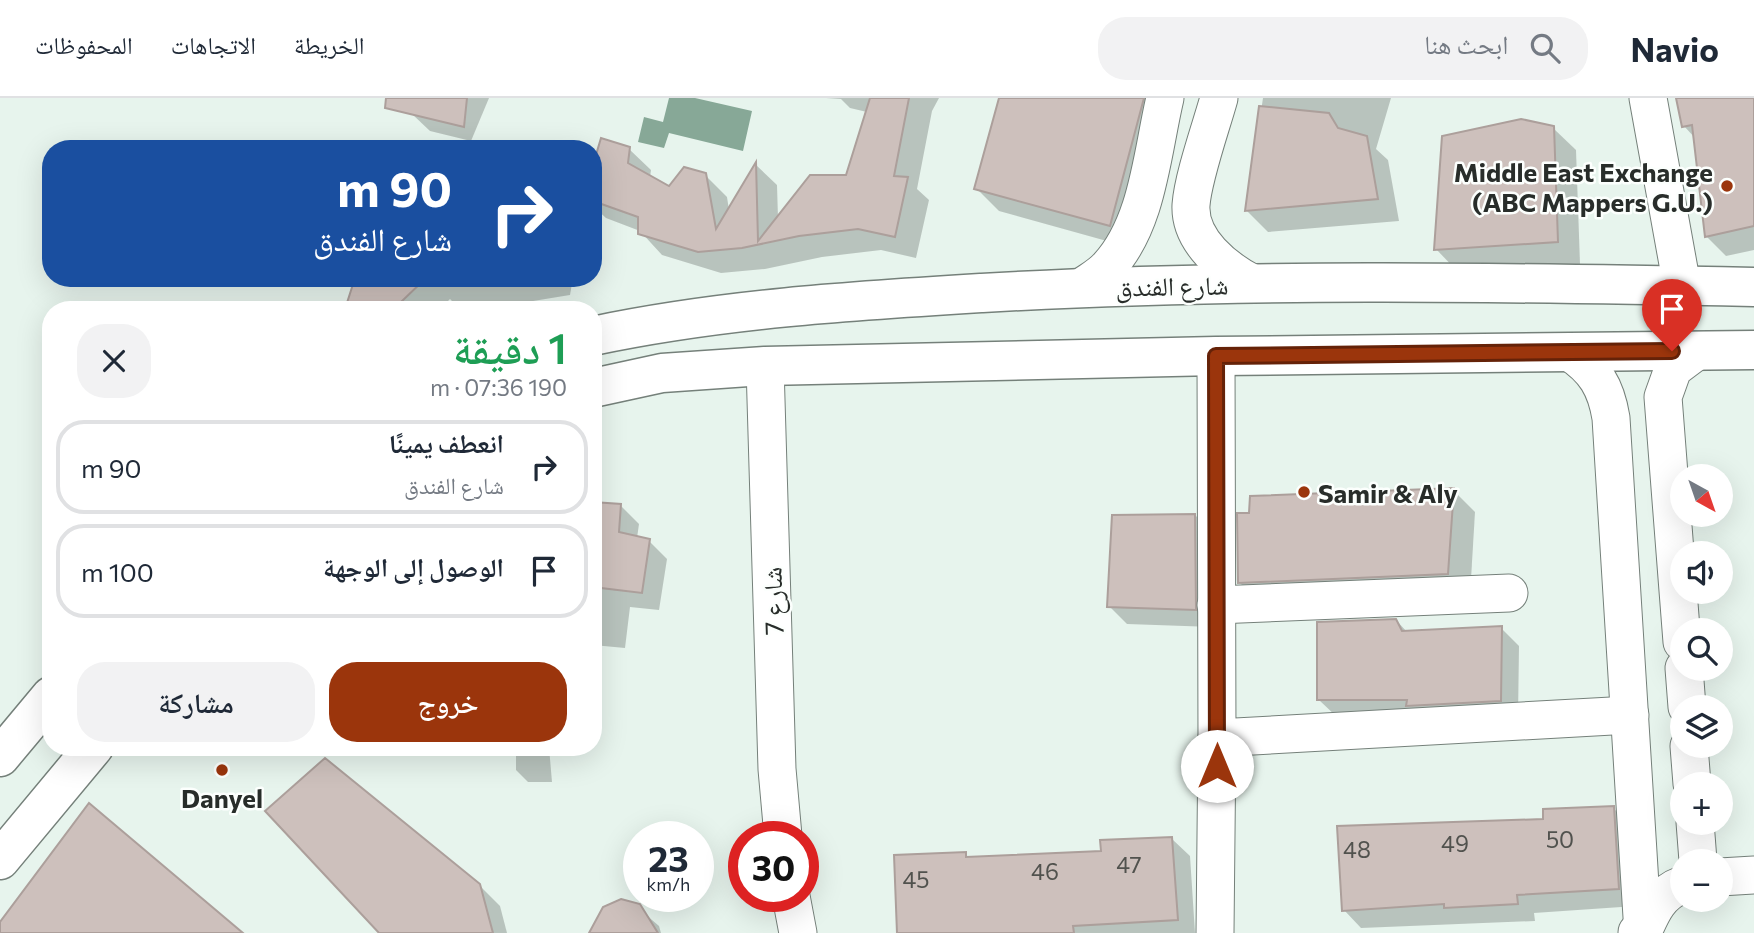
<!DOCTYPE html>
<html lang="ar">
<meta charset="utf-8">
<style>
:root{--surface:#fff;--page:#f2f2f3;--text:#1f2937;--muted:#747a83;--line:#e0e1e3;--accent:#9b350c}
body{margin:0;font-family:Commissioner,"Noto Naskh Arabic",sans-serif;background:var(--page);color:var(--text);direction:rtl;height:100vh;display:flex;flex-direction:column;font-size:26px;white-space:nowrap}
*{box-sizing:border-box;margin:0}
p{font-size:23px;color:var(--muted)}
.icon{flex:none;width:38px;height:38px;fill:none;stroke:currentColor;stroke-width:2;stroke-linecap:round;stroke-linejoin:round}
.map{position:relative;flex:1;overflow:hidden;direction:ltr}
.sheet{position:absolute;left:42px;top:203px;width:560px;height:455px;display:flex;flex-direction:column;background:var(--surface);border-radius:28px;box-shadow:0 7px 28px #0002;direction:rtl}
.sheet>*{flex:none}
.banner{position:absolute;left:42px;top:42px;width:560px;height:147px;border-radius:28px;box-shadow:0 7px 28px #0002;direction:rtl;background:#1a4fa0;color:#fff;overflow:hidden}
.needle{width:46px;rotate:140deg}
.tools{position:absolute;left:1670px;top:366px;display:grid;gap:14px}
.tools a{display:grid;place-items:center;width:63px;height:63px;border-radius:50%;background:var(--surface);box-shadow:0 7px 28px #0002;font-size:35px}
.speed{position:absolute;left:623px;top:723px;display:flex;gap:14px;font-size:35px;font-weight:700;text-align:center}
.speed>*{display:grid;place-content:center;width:91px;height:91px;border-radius:50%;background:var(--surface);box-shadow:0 7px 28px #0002;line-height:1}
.speed small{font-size:18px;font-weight:400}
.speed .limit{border:10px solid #d22;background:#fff;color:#111}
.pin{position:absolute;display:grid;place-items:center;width:60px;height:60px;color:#fff;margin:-72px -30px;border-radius:50% 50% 50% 0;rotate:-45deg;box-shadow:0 0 7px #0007}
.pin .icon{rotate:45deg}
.me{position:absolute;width:77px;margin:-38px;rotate:0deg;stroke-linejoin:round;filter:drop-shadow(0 0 5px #0008)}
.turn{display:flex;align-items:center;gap:24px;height:147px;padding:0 35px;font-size:32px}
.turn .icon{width:91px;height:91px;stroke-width:2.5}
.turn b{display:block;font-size:49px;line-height:60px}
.round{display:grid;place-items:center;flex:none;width:74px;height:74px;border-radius:28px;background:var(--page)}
.headline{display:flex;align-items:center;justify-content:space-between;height:119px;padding:0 35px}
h1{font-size:42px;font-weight:600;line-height:52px;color:#1e9e55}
.cta{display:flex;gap:14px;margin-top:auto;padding:14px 35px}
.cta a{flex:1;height:80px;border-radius:28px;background:var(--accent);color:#fff;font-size:28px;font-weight:600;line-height:80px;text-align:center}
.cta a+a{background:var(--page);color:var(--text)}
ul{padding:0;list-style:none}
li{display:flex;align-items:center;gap:21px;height:94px;margin:0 14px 10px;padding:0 21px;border:4px solid var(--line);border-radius:28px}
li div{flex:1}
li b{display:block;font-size:26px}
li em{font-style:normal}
header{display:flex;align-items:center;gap:42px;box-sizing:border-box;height:98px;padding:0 35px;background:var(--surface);border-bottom:2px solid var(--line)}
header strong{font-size:33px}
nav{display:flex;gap:38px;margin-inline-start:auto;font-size:24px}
.search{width:490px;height:63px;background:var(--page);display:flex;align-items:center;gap:18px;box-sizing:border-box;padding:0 24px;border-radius:28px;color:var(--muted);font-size:26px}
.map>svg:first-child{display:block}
</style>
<header>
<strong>Navio</strong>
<div class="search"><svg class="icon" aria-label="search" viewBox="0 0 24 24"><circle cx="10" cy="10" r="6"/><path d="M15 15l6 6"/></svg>ابحث هنا</div>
<nav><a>الخريطة</a><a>الاتجاهات</a><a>المحفوظات</a></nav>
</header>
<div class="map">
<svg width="1754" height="835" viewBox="0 0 1754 835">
<rect width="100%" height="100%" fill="#e7f4ed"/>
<!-- water -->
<path fill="#87a897" d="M669,0h26l57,13 -9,40 -74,-18 -5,15 -26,-6 6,-25 19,5z"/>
<!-- shadow -->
<g fill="#0003">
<path d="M419,0h70l-18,43 -41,-10 -18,-17z"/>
<path d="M826,0h113l-7,13 -15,78 12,11 -13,58 -35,-8 -59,7 -57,12 -44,4 -59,-18 -22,-24 -34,-13 -13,-12v-39l36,-18 22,21 -1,7 20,11 35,-13 22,22 2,13 27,-45 21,20 1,33 69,-41 20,-65 -17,-4 -9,-9z"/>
<path d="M1001,0h173l-42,150 -133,-37 -23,-23z"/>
<path d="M1263,0h128l-15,51 12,11 11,61 -131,11 -22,-22z"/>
<path d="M1679,0h75v152l-28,6 -19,-19 -12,-99 -11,-12z"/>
<path d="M1553,30l23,22 4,114 -122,8 -22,-23z"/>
<path d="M357,180h216l-3,17 -43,7 -1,8h-65l-11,-11 -11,11h-87l-4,-4z"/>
<path d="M1453,392l22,22 -5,84 -208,9 -23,-23z"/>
<path d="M593,406l28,2 18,18 -2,14 12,3 18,18 -8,51 -29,-3 -5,41 -32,-3z"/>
<path d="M1195,417l18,18v94l-86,-3 -18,-18z"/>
<path d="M1396,522l11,12 94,-4 18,18 -1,72 -181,-1 -18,-17z"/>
<path d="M516,649h33l3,35h-24l-12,-12z"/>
<path d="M1613,710l18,17 5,81 -102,7 1,8 -174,7 -17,-18 201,-89z"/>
<path d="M1172,741l18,17 5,77h-296l66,-79 4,5 134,-6z"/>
<path d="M479,787l21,21 7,27h-126z"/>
<path d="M631,804l28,24 2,7h-65l3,-18 13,-12z"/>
</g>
<!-- building -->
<g fill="#cdc0bc" stroke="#ac9f9b" stroke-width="2">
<path d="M386,0h81l-3,29 -79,-19z"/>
<path d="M870,0h39l-15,78 14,1 -13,60 -37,-8 -59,7 -57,12 -44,4 -60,-18v-17l-45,-16v-36l8,-27 29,9 -2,16 41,23 15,-19 22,6 10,56 40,-67 2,79 52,-66h36z"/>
<path d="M999,0h145l-34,128 -136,-37z"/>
<path d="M1676,0h78v128l-49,11 -13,-112 -10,2z"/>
<path d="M1259,8l70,7 9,15 29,8 11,63 -133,12z"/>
<path d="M1521,21l33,7 4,116 -124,8 8,-114z"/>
<path d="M355,180h71l-26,25 -54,3z"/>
<path d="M1454,390l-6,86 -210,9 -1,-70h12l1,-17z"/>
<path d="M593,404l28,2 -2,28 31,7 -8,54 -49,-6z"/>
<path d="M1195,416l1,96 -89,-3 5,-92z"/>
<path d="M1396,521l6,12 100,-5 -1,75 -95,5 1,-6h-90v-78z"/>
<path d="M325,660l155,126 13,49h-114l-114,-122z"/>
<path d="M89,705l154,130h-243v-11z"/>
<path d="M1614,708l5,83 -102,6 1,9 -74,4v-4l-102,7 -5,-85 206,-7v-10z"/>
<path d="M1172,739l6,83 -105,6 1,7h-177l-3,-78 72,-3v5l135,-6 -1,-11z"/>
<path d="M621,801l19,5 18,29h-69l14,-26z"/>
</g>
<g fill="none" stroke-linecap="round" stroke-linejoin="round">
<defs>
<g id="minor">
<path d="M1219,0c-8,29 -26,79 -28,107 -2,36 34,64 61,78"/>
<path d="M1648,0l34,188"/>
<path d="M1082,189c8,-6 19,-12 26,-20 40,-43 44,-114 57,-169"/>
<path d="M1569,254c26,17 37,35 42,66l32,515"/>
<path d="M1216,258l1,382 413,-23"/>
<path d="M765,268l12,403 6,67"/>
<path d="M1216,507l293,-12"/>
<path d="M1682,544l-19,-245 10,-28 24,-18"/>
<path d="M1684,570l3,39"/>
<path d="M1689,648l3,38"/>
<path d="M1695,724l3,39"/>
<path d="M1720,779l34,-2"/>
<path d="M791,798l7,37"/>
<path d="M1637,834h6c9,-21 17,-39 39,-47"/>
<path d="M1215,835l2,-195"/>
</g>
<g id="tertiary">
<path d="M593,238c128,-27 259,-35 389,-43 257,-15 515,-11 772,-6"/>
<path d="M593,290l69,-15 103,-7 451,-10 538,-6"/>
<path d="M0,659l51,-61"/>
<path d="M0,762l94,-113"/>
</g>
</defs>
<!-- minor casing -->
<use href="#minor" stroke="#75807a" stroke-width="39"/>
<!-- tertiary casing -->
<use href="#tertiary" stroke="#75807a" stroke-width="41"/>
<!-- minor -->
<use href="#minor" stroke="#fff" stroke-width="37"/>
<!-- tertiary -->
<use href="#tertiary" stroke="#fff" stroke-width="38"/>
</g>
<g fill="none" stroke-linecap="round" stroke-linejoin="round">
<defs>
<path id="route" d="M1217,668l-1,-410 456,-5"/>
</defs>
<!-- route casing -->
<use href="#route" stroke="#652208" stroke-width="18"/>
<!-- route -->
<use href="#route" stroke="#9b350c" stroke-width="12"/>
</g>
<!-- markers -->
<g fill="#9b350c" stroke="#fcfffd" stroke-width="2.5">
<circle cx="1727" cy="88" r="7"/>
<circle cx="1304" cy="394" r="7"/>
<circle cx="222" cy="672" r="7"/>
</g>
<g text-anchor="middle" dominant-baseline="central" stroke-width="5" stroke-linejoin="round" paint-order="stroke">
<!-- number labels -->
<g font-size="23" fill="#51524e">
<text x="1560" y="741">50</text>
<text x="1455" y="745">49</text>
<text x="1357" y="751">48</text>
<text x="1129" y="766">47</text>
<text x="1045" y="773">46</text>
<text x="916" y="781">45</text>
</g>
<!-- poi labels -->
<g font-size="26" font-weight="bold" fill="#282d2a" stroke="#fcfffd" text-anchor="end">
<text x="1713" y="73">Middle East Exchange<tspan x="1713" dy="30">(ABC Mappers G.U.)</tspan></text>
<text x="1318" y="394" text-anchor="start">Samir &amp; Aly</text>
<text x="222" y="699" text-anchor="middle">Danyel</text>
</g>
<!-- street labels -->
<g font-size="26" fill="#282d2a" stroke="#fcfffd">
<text transform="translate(1172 187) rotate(-1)">شارع الفندق</text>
<text transform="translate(772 503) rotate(-92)">شارع 7</text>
</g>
</g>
</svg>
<div class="tools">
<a><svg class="needle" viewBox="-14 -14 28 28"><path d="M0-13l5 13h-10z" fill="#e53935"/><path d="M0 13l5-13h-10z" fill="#747a83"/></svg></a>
<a><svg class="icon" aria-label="sound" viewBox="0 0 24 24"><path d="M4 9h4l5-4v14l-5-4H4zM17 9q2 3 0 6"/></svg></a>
<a><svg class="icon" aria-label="search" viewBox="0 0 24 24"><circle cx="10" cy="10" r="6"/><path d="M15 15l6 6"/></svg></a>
<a><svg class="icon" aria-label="layers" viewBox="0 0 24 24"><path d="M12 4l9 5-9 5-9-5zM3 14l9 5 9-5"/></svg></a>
<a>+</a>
<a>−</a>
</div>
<div class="speed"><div>23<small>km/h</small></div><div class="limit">30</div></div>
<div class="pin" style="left:1672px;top:253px;background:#d93025"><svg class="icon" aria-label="arrive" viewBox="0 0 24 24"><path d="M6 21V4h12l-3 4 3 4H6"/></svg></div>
<svg class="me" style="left:1217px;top:668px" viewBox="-20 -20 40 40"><circle r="19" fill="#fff"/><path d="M0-13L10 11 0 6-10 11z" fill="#9b350c"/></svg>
<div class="banner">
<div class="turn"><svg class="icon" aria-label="right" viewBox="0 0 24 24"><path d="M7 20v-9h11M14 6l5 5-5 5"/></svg><div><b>90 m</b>شارع الفندق</div></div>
</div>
<section class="sheet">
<div class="headline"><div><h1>1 دقيقة</h1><p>190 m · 07:36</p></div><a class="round"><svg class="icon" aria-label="close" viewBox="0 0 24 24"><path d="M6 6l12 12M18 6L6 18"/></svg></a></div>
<ul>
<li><svg class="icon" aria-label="right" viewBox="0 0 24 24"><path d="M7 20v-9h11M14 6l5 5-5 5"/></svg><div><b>انعطف يمينًا</b><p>شارع الفندق</p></div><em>90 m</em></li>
<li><svg class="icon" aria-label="arrive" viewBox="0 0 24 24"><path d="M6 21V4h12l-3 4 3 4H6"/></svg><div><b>الوصول إلى الوجهة</b></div><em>100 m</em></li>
</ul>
<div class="cta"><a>خروج</a><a>مشاركة</a></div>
</section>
</div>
